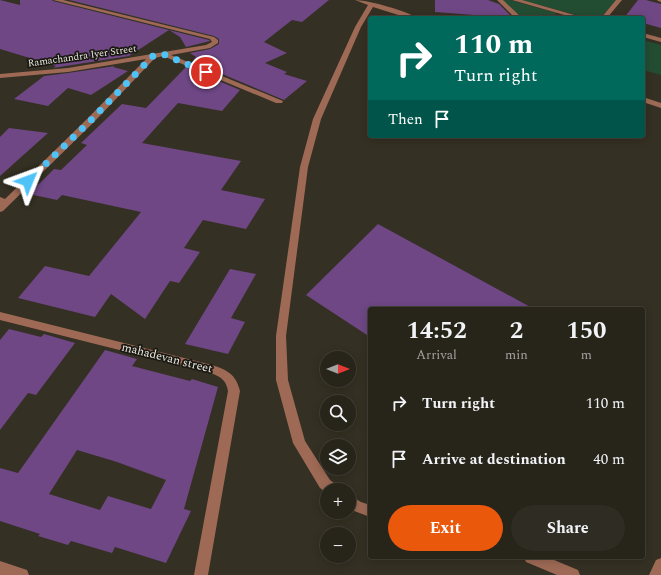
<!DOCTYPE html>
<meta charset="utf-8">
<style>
:root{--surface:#27241a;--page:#2f2c23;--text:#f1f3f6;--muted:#a4a4a2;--line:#434139;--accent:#ea580c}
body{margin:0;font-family:Spectral,serif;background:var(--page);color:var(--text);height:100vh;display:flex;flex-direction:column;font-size:15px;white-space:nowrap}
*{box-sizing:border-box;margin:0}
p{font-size:13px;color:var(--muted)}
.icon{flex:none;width:22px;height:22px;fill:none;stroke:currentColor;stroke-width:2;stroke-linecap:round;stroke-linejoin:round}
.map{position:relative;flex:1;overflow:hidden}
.details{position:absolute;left:368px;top:307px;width:277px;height:252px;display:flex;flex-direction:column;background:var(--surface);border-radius:4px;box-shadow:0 2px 10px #0003,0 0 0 1px var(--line)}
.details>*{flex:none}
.guide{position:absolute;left:368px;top:16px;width:277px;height:122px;border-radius:4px;box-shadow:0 2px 10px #0003,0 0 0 1px var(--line);background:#00695c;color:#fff;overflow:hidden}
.needle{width:26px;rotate:90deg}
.tools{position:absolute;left:320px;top:351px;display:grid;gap:8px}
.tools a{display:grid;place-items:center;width:36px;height:36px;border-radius:50%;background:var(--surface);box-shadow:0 2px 10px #0003,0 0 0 1px var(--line);font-size:20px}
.pin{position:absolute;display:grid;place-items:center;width:34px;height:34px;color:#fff;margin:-17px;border:2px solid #fff;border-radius:50%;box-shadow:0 1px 4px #0007}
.me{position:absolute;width:44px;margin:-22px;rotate:46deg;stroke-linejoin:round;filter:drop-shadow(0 0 3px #0008)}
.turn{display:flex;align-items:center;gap:14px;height:84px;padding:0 20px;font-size:18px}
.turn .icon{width:52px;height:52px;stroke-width:2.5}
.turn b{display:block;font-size:28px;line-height:34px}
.then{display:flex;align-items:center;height:38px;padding:0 20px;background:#0003;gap:8px;font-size:15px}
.eta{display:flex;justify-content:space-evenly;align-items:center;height:68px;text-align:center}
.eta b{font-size:24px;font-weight:700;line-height:28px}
.primary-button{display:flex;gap:8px;margin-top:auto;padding:8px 20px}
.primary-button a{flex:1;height:46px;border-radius:24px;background:var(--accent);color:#fff;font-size:16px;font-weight:700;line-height:46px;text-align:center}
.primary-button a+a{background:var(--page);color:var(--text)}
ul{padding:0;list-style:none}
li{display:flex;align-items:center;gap:12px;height:56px;padding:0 20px}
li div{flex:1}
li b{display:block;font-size:15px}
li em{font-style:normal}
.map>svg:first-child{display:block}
</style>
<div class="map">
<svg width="661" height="575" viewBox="0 0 661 575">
<rect width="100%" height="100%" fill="#343023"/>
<!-- green -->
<g fill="#234d33">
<path d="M503,0h7l46,13 -2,5c-28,0 -32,5 -51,-18z"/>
<path d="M521,0h95l-16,18h-12z"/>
<path d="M643,40l18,5v30l-18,-5z"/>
</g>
<!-- building -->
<g fill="#6e4784" fill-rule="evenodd">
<path d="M0,0l20,5v-5h32l1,1 156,39 1,1 -24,6 -6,-10 -11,-7 -40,26 -76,12 3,-2 -56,-17z"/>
<path d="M69,0h260l-27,22 -10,-2 -28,22 23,11 -22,10 22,9 -3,2 23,7 -23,19 -88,-37 -2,-4 2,-2 -6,-4 20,-4 9,-5v-5l-5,-3z"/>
<path d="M435,0h53l11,4 14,14 -78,-6z"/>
<path d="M638,0h8l15,4v24l-18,-5v-5h-19z"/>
<path d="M115,66l-2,1 15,4 -37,24 -23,-7 -20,18 -34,-7 30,-23 24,-3z"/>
<path d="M186,67l54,23 -18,21 -44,-8 -36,40 99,18 -20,29 44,9 -19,30 -43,-9 -19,28 16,4 -21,31 -9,-2 -25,38 -34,-25 -16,23 -77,-19 27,-32 44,10 52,-64 -79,-17 -5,5 -28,-6 25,-25 7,1 26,-25 -6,-2 41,-39 24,4z"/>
<path d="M9,128l39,5 -48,43v-39z"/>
<path d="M378,224l156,85h-164v28l-64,-42z"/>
<path d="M230,269l26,5 -25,44 14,4 -17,32 -43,-10z"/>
<path d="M9,329l32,8 3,-3 31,9 -39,52 -8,-2 -28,37v-90z"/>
<path d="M105,350l32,9 -5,7 58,15 2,-2 26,8 -34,122 7,2 -25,52 -51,-16 -3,6 -41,-12 -3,4 -30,-9 2,-2 -40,-13v-53l18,5zM77,450l40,12 49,18 -15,29 -43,-13 -8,14 -51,-16z"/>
</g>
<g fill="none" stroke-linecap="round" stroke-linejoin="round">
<!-- minor -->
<g fill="#9e6a55" fill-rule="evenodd">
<path d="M53,0h10l151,37 4,3v3l-8,5 -39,7 112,46 -1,2h-6l-113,-47 -8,2 -61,64 -91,89 -3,1v-15l5,2 83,-81 58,-59 -78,13 -68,6v-4l68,-6 138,-23 6,-3 -2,-3z"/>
<path d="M355,0c12,0 53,11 62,18h-9l-35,-11 -12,20 -40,92 -13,48 -22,169 2,44 17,61 25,39 8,6 1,4h-12v3l-7,-5 -27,-45 -17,-63v-44l24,-169 13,-48 42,-92 13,-22z"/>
<path d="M497,0h6l19,18h-7z"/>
<path d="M512,0h10l63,18h-10z"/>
<path d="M616,0h6l-15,18h-6z"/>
<path d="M657,0h4v2l-3,-1z"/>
<path d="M643,33l18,5v4l-18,-5z"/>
<path d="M643,97l18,6v5l-18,-6z"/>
<path d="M0,312l212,53c15,5 24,9 28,26l-32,184h-14l34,-184c-2,-11 -7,-14 -17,-18l-211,-53z"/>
<path d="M349,495l12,7 9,3v12l-21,-8z"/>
<path d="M524,557h23l31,13 2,5h-23l-31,-13z"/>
<path d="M661,558v17h-12l7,-15z"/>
<path d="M0,561l27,9 2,5h-29z"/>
</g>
</g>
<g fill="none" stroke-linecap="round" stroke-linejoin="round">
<!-- route -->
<path stroke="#4fc3f7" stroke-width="7" stroke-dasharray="0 12.6" d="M28,181l63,-61 62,-64 10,-2 43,18"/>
</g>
<g text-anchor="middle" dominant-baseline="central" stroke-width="3.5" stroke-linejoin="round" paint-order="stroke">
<!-- far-street labels -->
<g font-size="10" fill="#eceae1" stroke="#1a1812">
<text transform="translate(82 56) rotate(-8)">Ramachandra Iyer Street</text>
</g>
<!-- street labels -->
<g font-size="12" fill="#eceae1" stroke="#1a1812">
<text transform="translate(167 358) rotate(14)">mahadevan street</text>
</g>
</g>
</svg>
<div class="tools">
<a><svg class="needle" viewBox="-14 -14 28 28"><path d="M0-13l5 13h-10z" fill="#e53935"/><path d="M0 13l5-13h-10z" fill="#a4a4a2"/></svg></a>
<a><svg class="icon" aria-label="search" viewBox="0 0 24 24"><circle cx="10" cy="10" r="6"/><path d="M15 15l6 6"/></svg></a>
<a><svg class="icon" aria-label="layers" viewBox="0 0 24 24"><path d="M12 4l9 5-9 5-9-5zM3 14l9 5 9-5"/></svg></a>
<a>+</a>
<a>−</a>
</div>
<div class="pin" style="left:206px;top:72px;background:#d93025"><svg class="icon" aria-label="arrive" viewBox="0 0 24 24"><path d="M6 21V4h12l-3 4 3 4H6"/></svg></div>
<svg class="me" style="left:28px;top:181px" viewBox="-20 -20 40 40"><path d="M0-17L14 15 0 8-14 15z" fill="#4fc3f7" stroke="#fff" stroke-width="4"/></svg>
<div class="guide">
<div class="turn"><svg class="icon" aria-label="right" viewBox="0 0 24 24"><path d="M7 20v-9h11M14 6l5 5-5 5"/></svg><div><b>110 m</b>Turn right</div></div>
<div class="then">Then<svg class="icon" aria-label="arrive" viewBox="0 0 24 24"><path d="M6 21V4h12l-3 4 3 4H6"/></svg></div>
</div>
<section class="details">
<div class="eta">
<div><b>14:52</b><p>Arrival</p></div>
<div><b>2</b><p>min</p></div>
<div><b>150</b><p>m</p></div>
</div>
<ul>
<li><svg class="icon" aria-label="right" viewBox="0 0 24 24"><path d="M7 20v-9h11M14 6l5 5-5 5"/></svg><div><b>Turn right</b></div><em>110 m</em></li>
<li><svg class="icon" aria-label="arrive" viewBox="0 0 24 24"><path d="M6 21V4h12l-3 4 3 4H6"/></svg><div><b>Arrive at destination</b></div><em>40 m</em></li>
</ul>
<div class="primary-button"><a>Exit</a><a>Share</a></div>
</section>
</div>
